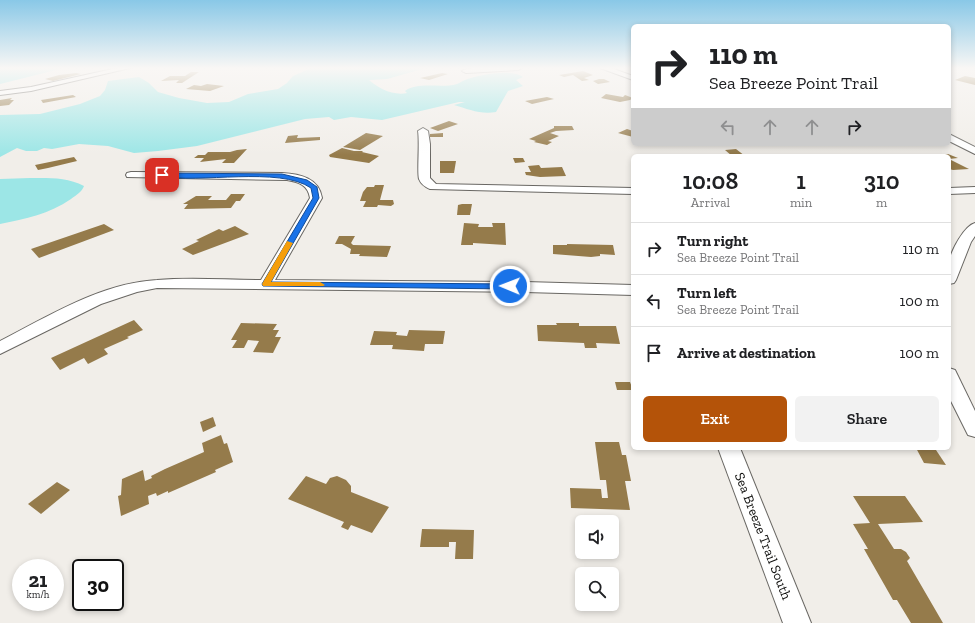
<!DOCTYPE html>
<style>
:root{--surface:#fff;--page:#f2f2f2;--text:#202124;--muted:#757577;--line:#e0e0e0;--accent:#b45309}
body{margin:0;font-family:"Zilla Slab",serif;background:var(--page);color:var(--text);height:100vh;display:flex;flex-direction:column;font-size:15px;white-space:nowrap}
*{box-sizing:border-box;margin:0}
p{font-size:13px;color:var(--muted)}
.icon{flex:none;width:22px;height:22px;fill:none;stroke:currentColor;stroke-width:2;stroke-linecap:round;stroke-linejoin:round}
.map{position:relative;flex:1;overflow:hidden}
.side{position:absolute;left:631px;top:154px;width:320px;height:296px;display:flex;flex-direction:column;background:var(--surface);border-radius:6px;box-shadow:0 2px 6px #0003}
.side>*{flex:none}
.banner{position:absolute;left:631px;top:24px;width:320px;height:122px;border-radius:6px;box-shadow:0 2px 6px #0003;background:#fff;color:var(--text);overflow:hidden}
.tools{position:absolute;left:575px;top:515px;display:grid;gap:8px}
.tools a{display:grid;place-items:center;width:44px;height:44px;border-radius:6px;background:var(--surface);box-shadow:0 2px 6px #0003;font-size:20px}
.speed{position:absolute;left:12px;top:559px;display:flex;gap:8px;font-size:20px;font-weight:700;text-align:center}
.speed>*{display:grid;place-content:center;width:52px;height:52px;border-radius:50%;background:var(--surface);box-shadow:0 2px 6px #0003;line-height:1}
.speed small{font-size:10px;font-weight:400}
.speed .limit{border:2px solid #111;border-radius:6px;background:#fff;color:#111}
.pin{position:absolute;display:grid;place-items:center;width:34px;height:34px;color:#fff;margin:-17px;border-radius:8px;box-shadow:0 2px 6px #0006}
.me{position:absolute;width:44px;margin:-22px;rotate:271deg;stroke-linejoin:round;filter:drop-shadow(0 0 3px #0008)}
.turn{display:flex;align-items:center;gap:14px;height:84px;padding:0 12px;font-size:18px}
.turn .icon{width:52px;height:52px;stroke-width:2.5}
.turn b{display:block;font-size:28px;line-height:34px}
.lanes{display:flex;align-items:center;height:38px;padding:0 12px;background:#0003;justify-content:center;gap:20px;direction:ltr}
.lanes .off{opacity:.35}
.eta{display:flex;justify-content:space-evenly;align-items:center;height:68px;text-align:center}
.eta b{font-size:24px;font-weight:600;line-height:28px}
.action{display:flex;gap:8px;margin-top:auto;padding:8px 12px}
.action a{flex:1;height:46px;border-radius:6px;background:var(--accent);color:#fff;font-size:16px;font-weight:600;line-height:46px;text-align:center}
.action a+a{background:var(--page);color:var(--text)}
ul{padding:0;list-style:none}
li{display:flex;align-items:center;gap:12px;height:52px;padding:0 12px;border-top:1px solid var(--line)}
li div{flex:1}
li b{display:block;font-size:15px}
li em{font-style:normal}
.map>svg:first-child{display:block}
</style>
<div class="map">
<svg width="975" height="623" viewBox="0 0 975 623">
<rect width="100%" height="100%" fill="#f1eee9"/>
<!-- water -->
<g fill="#9ce6e6">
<path d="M0,68h64l-64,16z"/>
<path d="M311,68h115l-39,11 -18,1c9,8 24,16 38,13l-2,-2c14,-10 36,-2 52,-7 3,-1 5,-3 8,-4 13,-5 46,-12 58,-3l-7,3 7,6 -15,5 -12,21c-15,3 -28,-3 -42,-7l11,-3h-6l-77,18 -31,-3 -17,3 -5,-3 -24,2 -108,27 -39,5 -24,2 -26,-7 -29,-2 -27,5 -8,-1 -7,3h-11l-9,-3 -17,9v-42l40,-1 40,-10 20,-8 5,-6 3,-9 31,-4 10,6 9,9 21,6 28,5 22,-1 19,-8 30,-5 9,-6 6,-7z"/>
<path d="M30,178c19,0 37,-1 54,8 -2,6 -8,9 -13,13 -22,15 -45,20 -71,25v-45z"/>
</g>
<!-- building -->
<g fill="#957b4b">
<path d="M583,71l10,4 -9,3 5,2 -7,1 -9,-6 -9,2 -5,-2z"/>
<path d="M191,72h8l-17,11h-6l3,-3 -18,1 9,-5h15z"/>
<path d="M76,73l5,1 -28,7 -8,-2 14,-4z"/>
<path d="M442,73l6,1 -19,6 -9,-2z"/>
<path d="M965,76l10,2v7l-20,-5z"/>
<path d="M599,79h5l6,3 -12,2 -5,-3z"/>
<path d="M207,84l17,2 -14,5 -24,-2 8,-4 7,1z"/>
<path d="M606,94l17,3 2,-2 8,3 -3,2 -10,2 -19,-4z"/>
<path d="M73,95l3,2 -33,6 -2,-3z"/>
<path d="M547,97l7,2 -22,5 -7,-3z"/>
<path d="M12,98l-2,2h4l-5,5 -9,1v-6z"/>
<path d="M449,121l9,3 -20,7 -8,-3z"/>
<path d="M554,126h18l2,4 -18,1 -6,2 9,3 -11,5 4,1 -5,3 -13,-3 2,-1 -7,-2 25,-11z"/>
<path d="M627,129l6,2v6l-15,-4z"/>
<path d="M366,133l17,3 -23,14 -17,-3z"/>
<path d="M443,133v4h-13v-3z"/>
<path d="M298,135l-1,3 23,-1v3l-35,3 3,-7z"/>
<path d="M342,148l12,3h9l-1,1 17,4 -10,7 -39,-6 -1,-2z"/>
<path d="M247,149l-13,14h-12l4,-4 -26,3 4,-4h-10l4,-3h7l3,-3h22l7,-2z"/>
<path d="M736,149l9,7h-13l-7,-6z"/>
<path d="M948,154l10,4 -9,1v-3h-21z"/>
<path d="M74,157l3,4 -29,7 -10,2 -3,-5z"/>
<path d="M513,158h10l2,4 -10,1z"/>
<path d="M949,159l20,10 -16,1 -4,-1z"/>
<path d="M440,161h16l-2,12h-14z"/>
<path d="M539,165l2,3 21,-1 4,9 -26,1 -14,-2 -1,-3h6l-3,-6z"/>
<path d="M375,185h9l-4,15h13l1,4 -3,2 -13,-1 -1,2h-14l3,-6h-6l3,-9 4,-5h7z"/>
<path d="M231,194h14l-5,7h-4l-5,7 -47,1 4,-5h-5l13,-8h16l-4,4h18z"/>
<path d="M462,204h10l-2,11h-13l1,-10z"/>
<path d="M464,223l15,1 -1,3h15l-1,-4h13l1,22 -33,-2v2h-12z"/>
<path d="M104,224l10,6 -75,28 -8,-9z"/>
<path d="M235,226l14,8 -56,21 -11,-6 17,-8 -3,-1 23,-11 4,2z"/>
<path d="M339,236h16l-4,7 2,2 38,1 -4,11 -28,-1 1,-2h-10l1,-5 -9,-5h-7z"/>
<path d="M567,244l46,1 2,10 -15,-1v2l-9,1 -38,-3v-9h14z"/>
<path d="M134,320l9,10 -16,7 2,1 -25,11 4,5 -20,10 -4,-6 -24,12 -9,-12z"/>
<path d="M241,323l36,1 -4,6h6l-4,7h6l-8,16 -20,-1 6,-11 -11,-1 -4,8h-12l5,-8h-6z"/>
<path d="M556,323h23v3h37l4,18 -24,-1 1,5h-12l-1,-5 -46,-2 -1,-16h20z"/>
<path d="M409,330l36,1 -2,13h-18l-1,7 -32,-2 1,-4h-23l4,-14 23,1 -1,3 11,1z"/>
<path d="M615,382h15l3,8h-16z"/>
<path d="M213,417l3,9 -13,6 -3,-10z"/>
<path d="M221,435l3,9 3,-1 6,19 -18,8 1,2 -48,21v-2l-11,5 -1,-3 -8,3 1,8 -28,12 -3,-20 3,-1 1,-16 21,-9 2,11 7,-3 -1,-2 14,-7 39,-17 -2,-9z"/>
<path d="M595,442h24l3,13h4l5,26h-6l5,29 -59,-2 -1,-20 31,1 1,9h6l-2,-18h-6z"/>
<path d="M916,448l20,2 10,15 -22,-2z"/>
<path d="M306,476l20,8 4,-6 7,-2 9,4 5,6v6l38,15 -17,26 -21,-8 -3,5 -7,-3 3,-5 -56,-23z"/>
<path d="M57,482l13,8 -29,24 -13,-10z"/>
<path d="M853,496h52l18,26 -45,2 16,25h7l5,3 4,6 -3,3 36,62h-32l-14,-23h-4l-29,-51h4l-15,-25 17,-1z"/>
<path d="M422,529l52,1 -1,29h-18l1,-17h-7v5h-29z"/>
</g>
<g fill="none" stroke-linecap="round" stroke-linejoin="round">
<defs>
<g id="minor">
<path d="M117,68h13l-99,23 -31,4v-4l31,-4z"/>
<path d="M522,68l-4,2 -52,3 -4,-2c8,-6 48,-3 60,-3z"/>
<path d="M600,68h11l22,8v4z"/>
<path d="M423,128l5,3 2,13v34l6,6 197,4v6l-203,-5c-5,-2 -9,-5 -11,-10 -2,-7 1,-37 -1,-48z"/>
<path d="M949,134l26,13v7l-26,-13z"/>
<path d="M131,172l151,1c18,1 37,5 40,25l-47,82 250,2 108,3v10l-108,-3 -368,-4 -20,4 -36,12 -101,50v-13c49,-25 101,-58 157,-61 34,-3 70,0 104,0l49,-82c-2,-13 -11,-16 -23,-18l-160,-3 -1,-2 1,-2z"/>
<path d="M975,187v6l-26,1v-6z"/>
<path d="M975,223v13l-4,6 -15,38 -2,3 -5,1c0,-7 -1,-15 0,-22 2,-11 15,-36 26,-39z"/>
<path d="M949,368l6,2 20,41v26l-7,-2 -19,-38z"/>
<path d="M718,448h22l71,175h-28z"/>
</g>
</defs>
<!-- minor casing -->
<use href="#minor" stroke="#696763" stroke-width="2"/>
<!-- minor -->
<use href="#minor" fill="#fff" fill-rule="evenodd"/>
</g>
<!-- sky -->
<linearGradient id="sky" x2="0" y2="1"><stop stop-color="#89c8e7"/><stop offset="0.44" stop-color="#f9f7f5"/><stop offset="1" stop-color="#f9f7f5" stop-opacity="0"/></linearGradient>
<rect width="975" height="155" fill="url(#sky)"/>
<!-- route -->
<path fill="#1a73e8" stroke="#114b97" d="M162,173l120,1 25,6 10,7 2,11 -48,84 239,2 4,2 -4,3 -247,-3 -1,-2 51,-86 -2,-10c-32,-22 -112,-4 -151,-12v-2z"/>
<!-- slow -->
<path fill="#f59e0b" d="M287,241l6,2 -22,39h49l5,3 -2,1h-60l-1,-2z"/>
<g text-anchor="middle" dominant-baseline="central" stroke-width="3" stroke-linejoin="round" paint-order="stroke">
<!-- near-street labels -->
<g font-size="14" fill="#0d0d0b" stroke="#fff">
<text transform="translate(763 536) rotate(69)">Sea Breeze Trail South</text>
</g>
</g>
</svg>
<div class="tools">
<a><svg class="icon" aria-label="sound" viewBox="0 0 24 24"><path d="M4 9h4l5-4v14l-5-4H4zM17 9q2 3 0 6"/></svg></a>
<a><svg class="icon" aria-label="search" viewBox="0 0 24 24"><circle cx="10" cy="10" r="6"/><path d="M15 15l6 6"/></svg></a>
</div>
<div class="speed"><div>21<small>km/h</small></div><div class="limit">30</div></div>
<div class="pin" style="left:162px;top:175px;background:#d93025"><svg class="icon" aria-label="arrive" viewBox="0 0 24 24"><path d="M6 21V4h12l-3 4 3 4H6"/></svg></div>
<svg class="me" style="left:510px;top:286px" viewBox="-20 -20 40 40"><circle r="17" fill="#1a73e8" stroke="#fff" stroke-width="3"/><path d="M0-11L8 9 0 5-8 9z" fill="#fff"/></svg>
<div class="banner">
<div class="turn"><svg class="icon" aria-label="right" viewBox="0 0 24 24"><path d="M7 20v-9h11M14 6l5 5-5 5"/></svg><div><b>110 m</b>Sea Breeze Point Trail</div></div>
<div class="lanes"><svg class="icon off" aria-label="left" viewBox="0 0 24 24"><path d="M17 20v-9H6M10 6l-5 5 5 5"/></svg><svg class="icon off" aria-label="ahead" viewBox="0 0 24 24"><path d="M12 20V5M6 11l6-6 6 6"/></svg><svg class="icon off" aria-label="ahead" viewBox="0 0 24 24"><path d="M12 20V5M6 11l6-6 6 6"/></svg><svg class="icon" aria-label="right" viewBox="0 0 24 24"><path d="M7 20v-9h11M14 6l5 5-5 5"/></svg></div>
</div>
<section class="side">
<div class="eta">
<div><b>10:08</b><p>Arrival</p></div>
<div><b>1</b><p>min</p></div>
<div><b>310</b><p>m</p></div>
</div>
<ul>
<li><svg class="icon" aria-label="right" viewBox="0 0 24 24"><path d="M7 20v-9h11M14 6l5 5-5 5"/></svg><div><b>Turn right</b><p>Sea Breeze Point Trail</p></div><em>110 m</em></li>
<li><svg class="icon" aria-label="left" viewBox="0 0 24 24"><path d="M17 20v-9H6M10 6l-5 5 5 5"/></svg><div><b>Turn left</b><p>Sea Breeze Point Trail</p></div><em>100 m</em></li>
<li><svg class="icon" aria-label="arrive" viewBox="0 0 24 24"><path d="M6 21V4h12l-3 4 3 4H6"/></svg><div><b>Arrive at destination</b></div><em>100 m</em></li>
</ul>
<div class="action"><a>Exit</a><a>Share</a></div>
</section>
</div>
